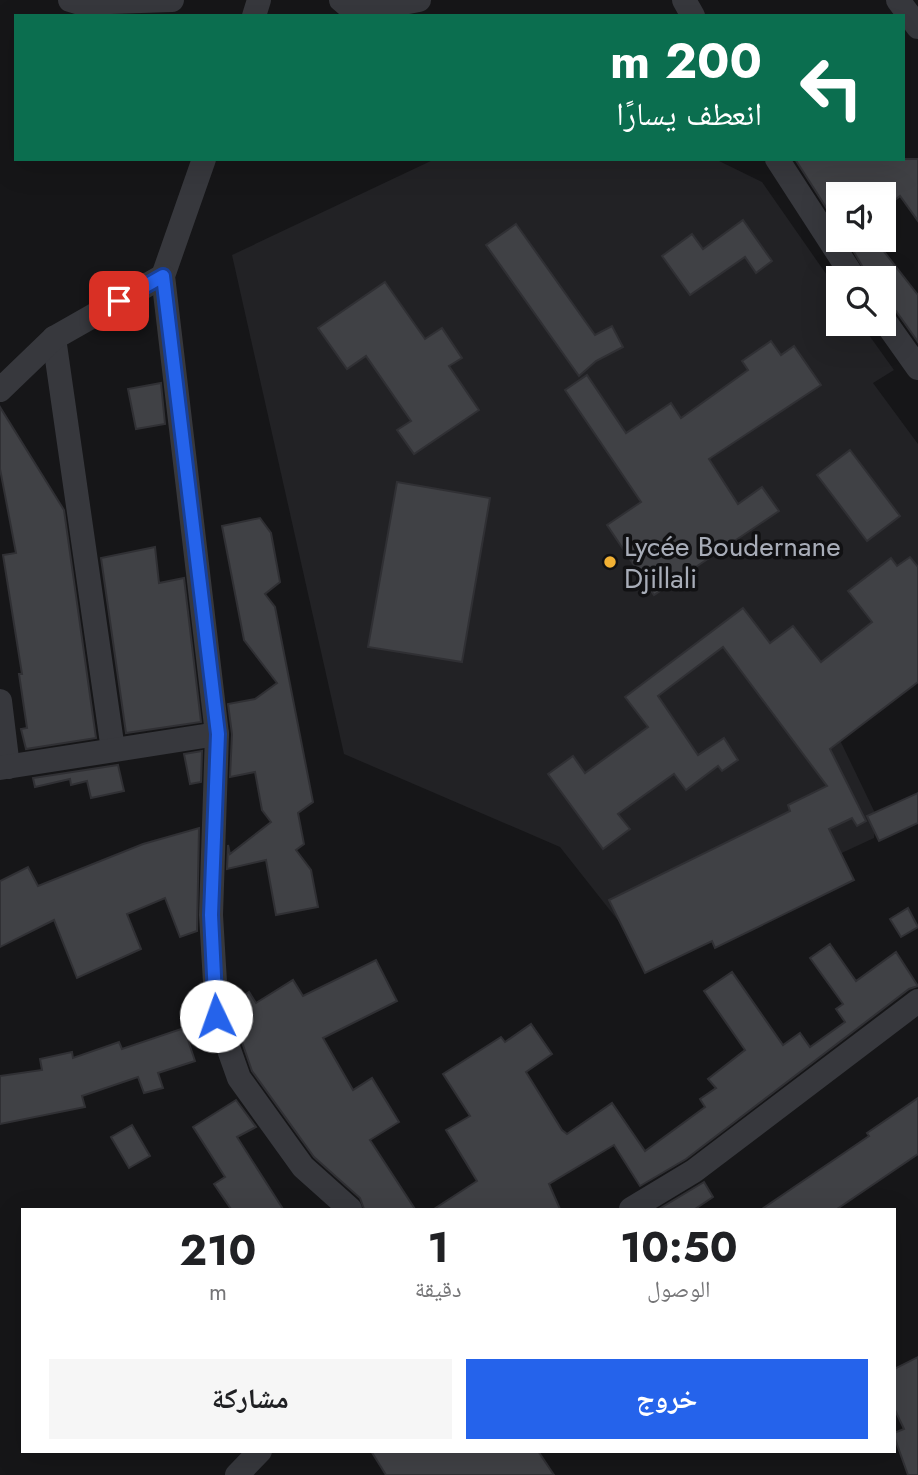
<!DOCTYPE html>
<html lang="ar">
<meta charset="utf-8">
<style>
:root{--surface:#fff;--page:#f6f6f6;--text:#202124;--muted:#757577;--accent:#2563eb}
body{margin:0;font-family:Jost,"Noto Naskh Arabic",sans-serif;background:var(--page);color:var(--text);direction:rtl;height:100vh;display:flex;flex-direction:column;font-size:26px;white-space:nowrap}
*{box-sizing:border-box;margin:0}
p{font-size:23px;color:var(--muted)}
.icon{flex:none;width:38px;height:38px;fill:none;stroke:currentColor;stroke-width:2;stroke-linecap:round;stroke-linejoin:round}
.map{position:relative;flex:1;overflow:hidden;direction:ltr}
.panel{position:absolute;left:21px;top:1208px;width:875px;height:245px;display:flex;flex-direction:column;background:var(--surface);border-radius:0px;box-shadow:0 7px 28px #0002;direction:rtl}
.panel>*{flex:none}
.guide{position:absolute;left:14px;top:14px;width:891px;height:147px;border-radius:0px;box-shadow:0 7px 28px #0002;direction:rtl;background:#0b6e4f;color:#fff;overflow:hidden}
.fabs{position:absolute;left:826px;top:182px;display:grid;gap:14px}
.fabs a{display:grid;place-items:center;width:70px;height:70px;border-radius:0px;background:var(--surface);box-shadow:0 7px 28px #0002;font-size:35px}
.pin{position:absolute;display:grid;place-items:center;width:60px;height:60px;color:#fff;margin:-30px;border-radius:14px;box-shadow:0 4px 10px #0006}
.me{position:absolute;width:77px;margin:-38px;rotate:357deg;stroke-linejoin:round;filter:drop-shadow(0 0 5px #0008)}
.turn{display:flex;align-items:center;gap:24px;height:147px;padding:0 28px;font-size:32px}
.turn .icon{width:91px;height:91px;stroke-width:2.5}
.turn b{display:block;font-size:49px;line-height:60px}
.eta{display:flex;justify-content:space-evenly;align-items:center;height:119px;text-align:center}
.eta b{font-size:42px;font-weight:700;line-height:49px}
.action{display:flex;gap:14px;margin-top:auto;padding:14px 28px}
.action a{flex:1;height:80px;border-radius:0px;background:var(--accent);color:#fff;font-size:28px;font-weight:700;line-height:80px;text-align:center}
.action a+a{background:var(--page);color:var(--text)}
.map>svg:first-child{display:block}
</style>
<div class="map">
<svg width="918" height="1475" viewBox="0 0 918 1475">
<rect width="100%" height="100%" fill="#161618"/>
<!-- built -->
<path fill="#222225" d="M435,159h280l47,23 76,109v33h23l33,46 -21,13 45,61v235l-81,55 39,81 -2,23 -235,109 -79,-100 -216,-93 -112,-499z"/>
<!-- building -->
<g fill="#404145" stroke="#303034" stroke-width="2">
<path d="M795,159h123v62l-18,-25 -16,13v-15h-46v32z"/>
<path d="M743,220l29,41 -16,12 -11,-16 -55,38 -28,-39 30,-22 11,15z"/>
<path d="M516,224l79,111 17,-9 11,21 -27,14 -17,15 -93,-131z"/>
<path d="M847,240h28l43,55v47l-22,-31 -12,-6v-27h-15z"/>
<path d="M385,282l40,57 17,-11 20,30 -13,8 30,44 -65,44 -17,-24 14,-9 -45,-65 -19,13 -29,-41z"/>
<path d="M771,341l10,14 13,-9 27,39 -112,74 29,45 24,-17 17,24 -125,84 -47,-70 34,-23 -76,-112 22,-15 39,58 45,-30 10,15 67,-48 -6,-9z"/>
<path d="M161,383l4,41 -29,5 -8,-40z"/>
<path d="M0,407l64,103 32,228 -70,11 -5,-20 6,-1 -8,-54h3l-19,-119 13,-2 -16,-84z"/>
<path d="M850,450l50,66 -33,25 -50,-66z"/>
<path d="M397,482l93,16 -28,164 -94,-15z"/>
<path d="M260,518l11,15 9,49 -15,12 10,13 38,195 -15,11 6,31 -8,6 15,20 7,37 -42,8 -10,-55 -39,9 1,-24 2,9 41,-32 -9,-12 -7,-38 -25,5 2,-43 -4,-30 27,-5 22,-16 -33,-43 -22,-114z"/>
<path d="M155,547l4,36 25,-5 17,144 -75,11 -25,-175z"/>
<path d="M910,557l8,10v115l-88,67 36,72 -9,5 -5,-8 -23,11 25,51 -139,68 -3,-7 -67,32 -36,-73 181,-89 -2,-6 39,-19 -104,-139 -65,49 40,59 26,-17 14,22 -16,11 -4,-5 -32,24 -12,-16 -56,40 12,15 -27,20 -55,-75 25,-18 12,17 63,-46 -23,-30 118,-89 27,35 23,-17 28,36 51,-40 -24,-31 43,-33 6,8z"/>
<path d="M202,751l-1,31 -11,2 -6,-30z"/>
<path d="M118,765l6,26 -33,7 -4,-17 -16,4 -1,-6 -35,8 -2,-9z"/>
<path d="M918,793v30l-39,18 -12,-25z"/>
<path d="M199,828l-2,103 -17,6 -15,-39 -38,16 14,35 -64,29 -23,-58 -54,27v-66l28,-14 10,19 105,-42z"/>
<path d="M908,908l10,19 -17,10 -11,-18z"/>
<path d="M830,944l26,37 40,-29 22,34 -9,3 -223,170 -46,27 -26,-41 -65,39 11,25h-126l43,-28 -31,-51 24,-14 -27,-42 58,-37 4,5 26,-18 21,30 -26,18 36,58 5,4 45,-31 33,48 60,-44 -5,-8 16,-11 -8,-9 37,-29 -41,-59 28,-19 51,73 17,-12 10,14 35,-25 -9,-13 7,-5 -33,-46z"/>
<path d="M376,960l21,41 -74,37 30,52 19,-12 27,44 -29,18 45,69h-51l-4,-11 -46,-41 -62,-86 -20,-58 -1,-9 18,-12 7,11 37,-23 10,16z"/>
<path d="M184,1028l11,33 -37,12 5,15 -19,5 -6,-16 -56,19 3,11 -85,17v-48l42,-6 -2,-11 32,-7 1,6 46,-16 3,7z"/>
<path d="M918,1098v56l-81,55h-75l107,-73 -2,-3z"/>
<path d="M236,1100l20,27 -19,10 46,72h-52l-17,-25 11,-7 -32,-50z"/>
<path d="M132,1125l18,31 -21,12 -18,-31z"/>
<path d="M704,1182l9,15 -18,12h-36z"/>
<path d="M918,1357v118h-10l-14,-39v-3l10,-4 -10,-21v-39z"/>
<path d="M371,1451h167l16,24h-168z"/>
</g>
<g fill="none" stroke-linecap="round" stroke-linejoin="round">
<!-- street -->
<g stroke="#37383d" stroke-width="24">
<path d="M70,0l10,3 92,-3"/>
<path d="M341,0l14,12 64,-12"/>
<path d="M684,0l9,16"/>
<path d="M898,0l20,27"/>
<path d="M254,16l5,-16"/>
<path d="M204,159l-41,117 54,458 -6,181 6,101 22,62 64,89 47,42"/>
<path d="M777,159l77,119"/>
<path d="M884,320l34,48"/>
<path d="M54,338l59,412"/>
<path d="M0,390l54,-52 109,-62"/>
<path d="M0,701l8,66"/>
<path d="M0,768l217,-34"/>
<path d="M631,1209l63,-38 224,-170"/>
<path d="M237,1475l23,-24"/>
</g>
</g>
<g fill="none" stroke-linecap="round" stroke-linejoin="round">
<defs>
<path id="route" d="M119,301l44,-25 55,458 -7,181 5,101"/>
</defs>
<!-- route casing -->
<use href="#route" stroke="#184099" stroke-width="18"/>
<!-- route -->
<use href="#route" stroke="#2563eb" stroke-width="12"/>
</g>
<!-- markers -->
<circle fill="#f2b134" stroke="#111113" stroke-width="2.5" cx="610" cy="562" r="7"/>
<g text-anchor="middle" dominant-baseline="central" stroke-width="7" stroke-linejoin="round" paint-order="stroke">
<!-- poi labels -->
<g font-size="28" fill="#a8adb8" stroke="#111113" text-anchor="start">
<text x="624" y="546">Lycée Boudernane<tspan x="624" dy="32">Djillali</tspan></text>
</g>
</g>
</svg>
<div class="fabs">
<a><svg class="icon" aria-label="sound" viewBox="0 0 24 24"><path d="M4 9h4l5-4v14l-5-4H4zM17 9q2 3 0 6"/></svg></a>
<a><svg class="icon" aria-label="search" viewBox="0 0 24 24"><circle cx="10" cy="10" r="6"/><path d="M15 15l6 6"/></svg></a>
</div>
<div class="pin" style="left:119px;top:301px;background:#d93025"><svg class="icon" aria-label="arrive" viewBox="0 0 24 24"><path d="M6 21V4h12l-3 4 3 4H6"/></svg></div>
<svg class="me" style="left:216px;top:1016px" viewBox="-20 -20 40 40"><circle r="19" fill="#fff"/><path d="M0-13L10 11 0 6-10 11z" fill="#2563eb"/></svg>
<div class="guide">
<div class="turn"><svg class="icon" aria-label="left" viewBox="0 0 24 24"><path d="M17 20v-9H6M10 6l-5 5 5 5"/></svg><div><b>200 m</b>انعطف يسارًا</div></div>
</div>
<section class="panel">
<div class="eta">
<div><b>10:50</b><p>الوصول</p></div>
<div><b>1</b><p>دقيقة</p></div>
<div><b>210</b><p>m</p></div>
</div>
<div class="action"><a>خروج</a><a>مشاركة</a></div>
</section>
</div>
